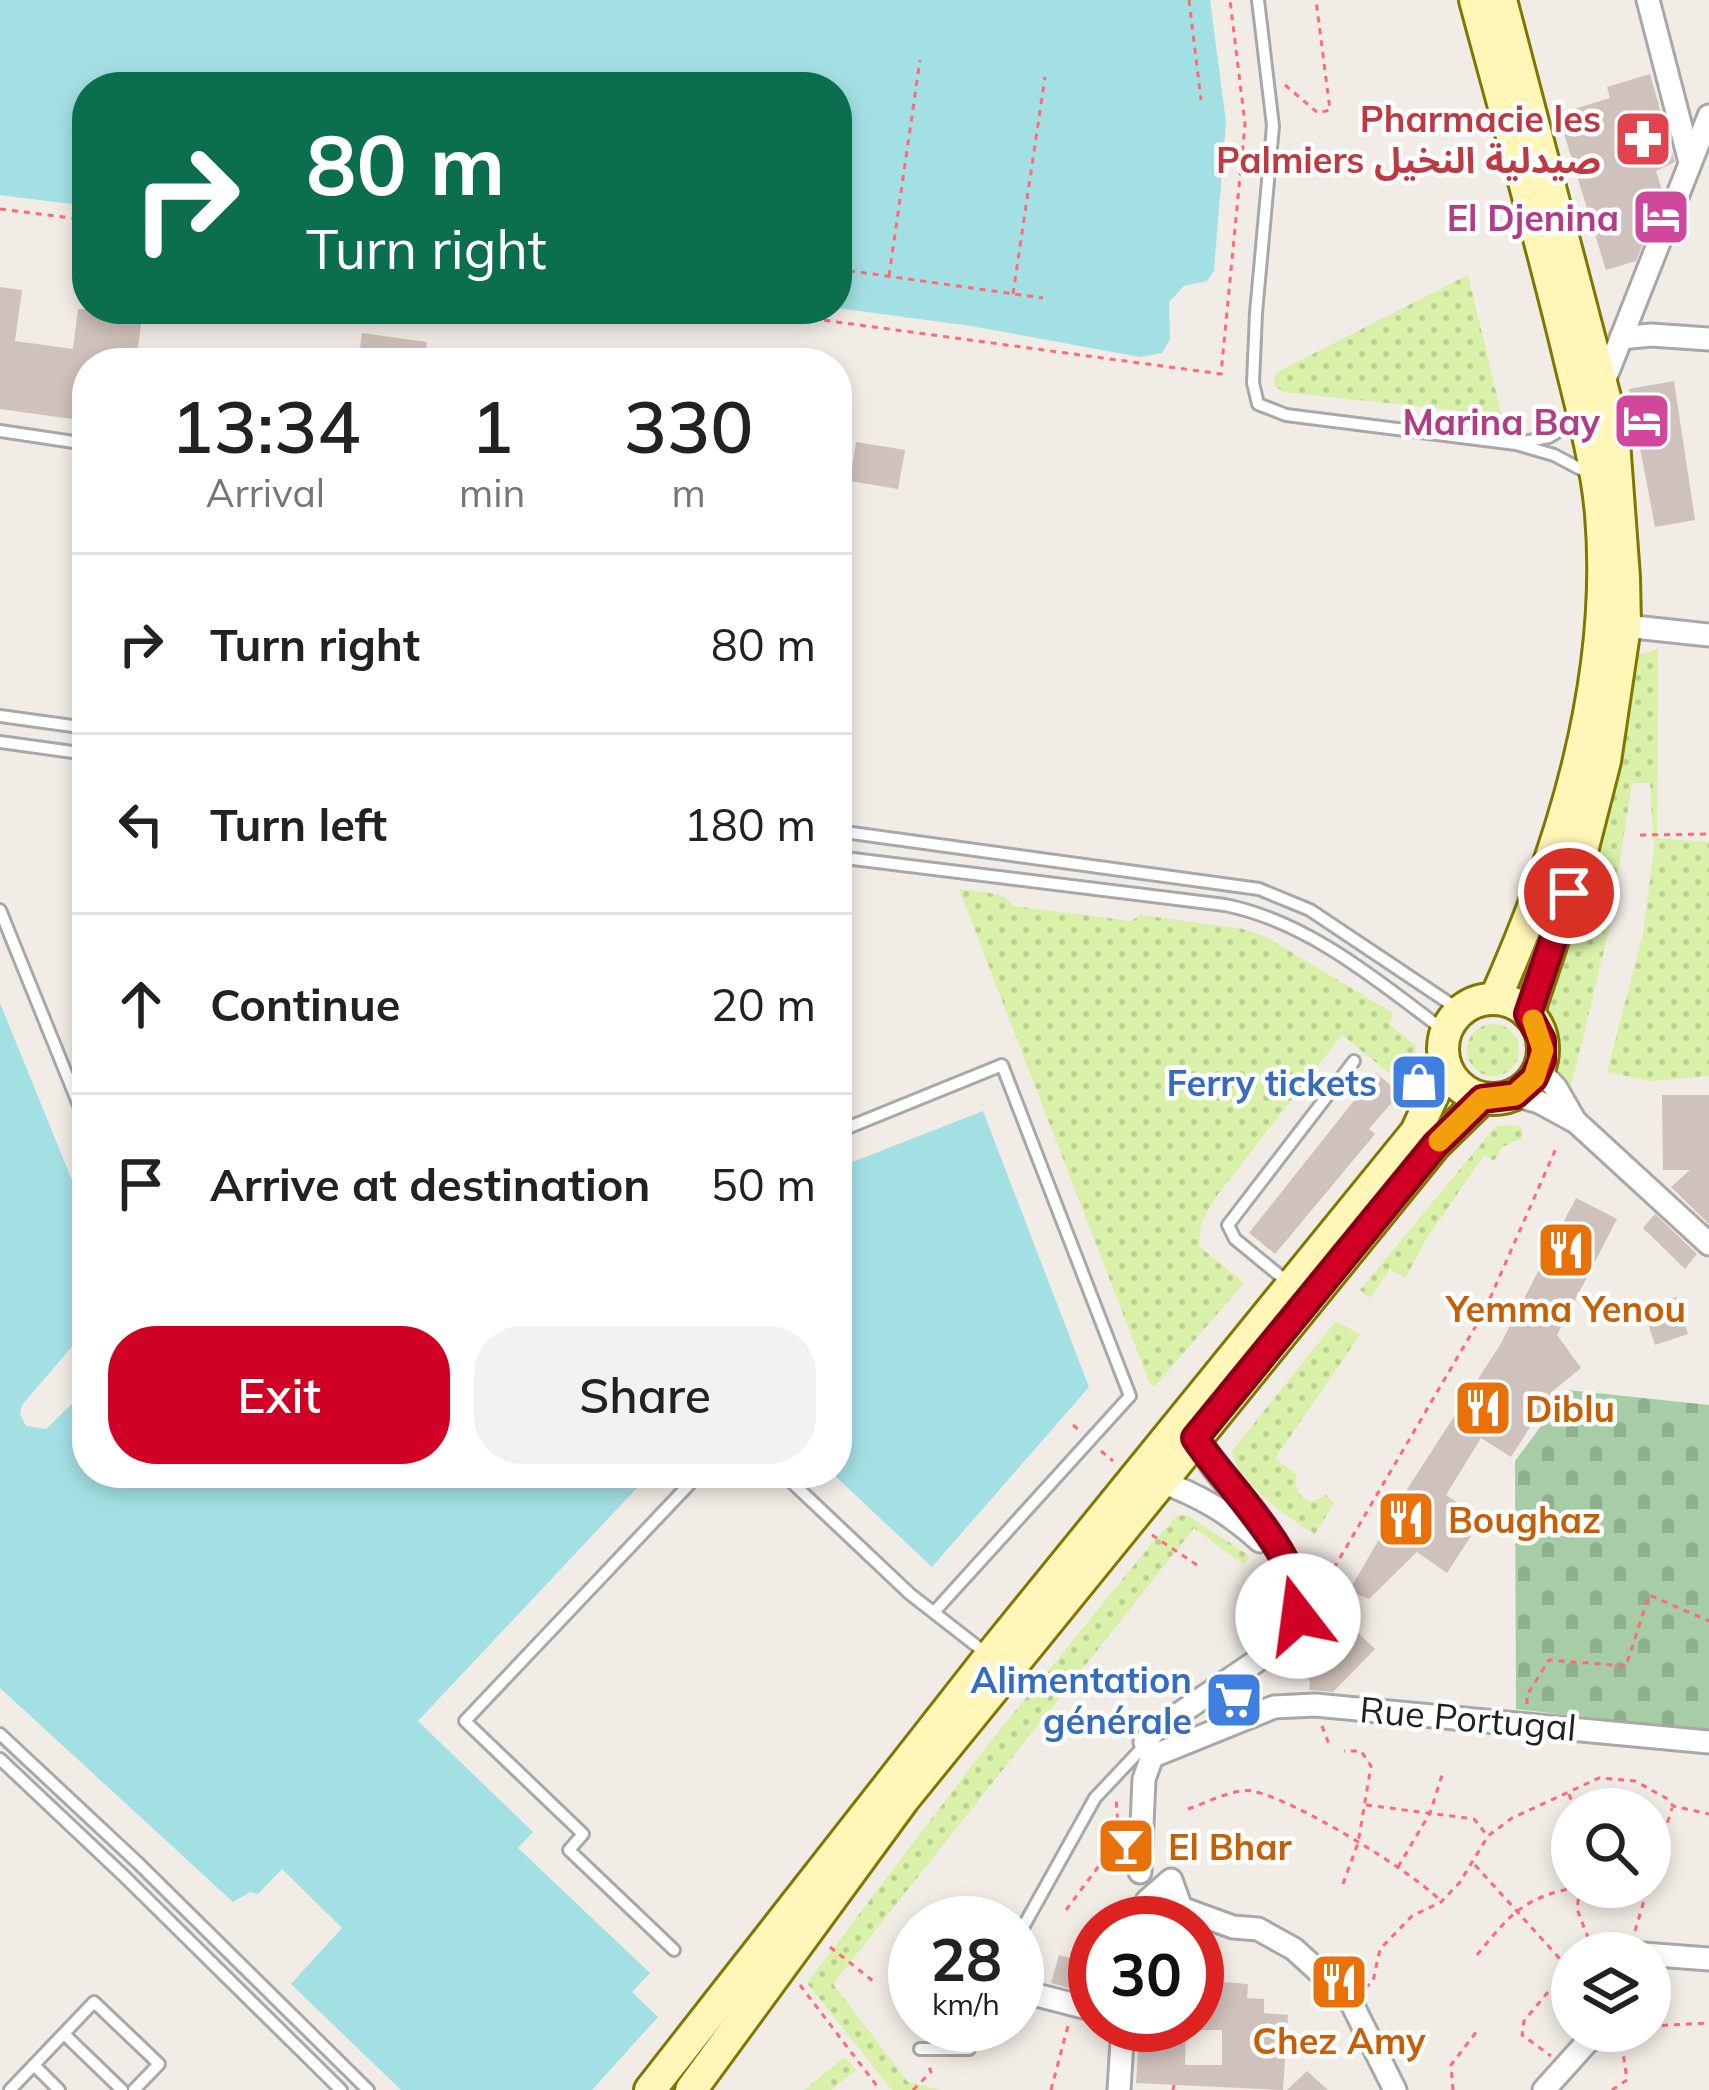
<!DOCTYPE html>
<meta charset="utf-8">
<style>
:root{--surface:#fff;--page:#f2f2f2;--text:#222;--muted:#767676;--line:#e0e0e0;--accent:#d10025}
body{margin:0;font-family:Mulish,"Noto Sans Arabic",sans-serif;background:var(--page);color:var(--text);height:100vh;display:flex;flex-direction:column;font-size:45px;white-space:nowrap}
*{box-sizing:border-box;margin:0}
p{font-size:39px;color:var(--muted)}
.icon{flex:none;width:66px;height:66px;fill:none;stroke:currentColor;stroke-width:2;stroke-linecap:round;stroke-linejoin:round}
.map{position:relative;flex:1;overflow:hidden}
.panel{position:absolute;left:72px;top:348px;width:780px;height:1140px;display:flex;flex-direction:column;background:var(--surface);border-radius:48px;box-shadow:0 6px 18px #0003}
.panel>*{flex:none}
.hud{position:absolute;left:72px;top:72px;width:780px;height:252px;border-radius:48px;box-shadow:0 6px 18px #0003;background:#0b6e4f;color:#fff;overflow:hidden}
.fabs{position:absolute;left:1551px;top:1788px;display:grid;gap:24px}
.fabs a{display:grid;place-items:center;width:120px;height:120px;border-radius:50%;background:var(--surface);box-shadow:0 6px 18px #0003;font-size:60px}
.speed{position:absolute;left:888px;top:1896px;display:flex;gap:24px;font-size:60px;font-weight:700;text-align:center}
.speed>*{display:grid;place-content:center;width:156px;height:156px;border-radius:50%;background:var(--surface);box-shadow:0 6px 18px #0003;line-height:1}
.speed small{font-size:30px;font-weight:400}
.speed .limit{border:18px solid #d22;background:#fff;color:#111}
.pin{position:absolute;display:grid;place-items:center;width:102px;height:102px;color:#fff;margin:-51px;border:6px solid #fff;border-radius:50%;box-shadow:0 3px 12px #0007}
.me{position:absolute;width:132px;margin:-66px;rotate:345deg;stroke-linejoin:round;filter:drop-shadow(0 0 9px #0008)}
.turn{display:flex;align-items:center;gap:42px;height:252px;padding:0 36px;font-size:54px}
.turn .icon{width:156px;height:156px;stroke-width:2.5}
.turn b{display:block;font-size:84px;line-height:102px}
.eta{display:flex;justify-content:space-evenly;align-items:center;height:204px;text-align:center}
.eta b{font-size:72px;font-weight:600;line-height:84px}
.primary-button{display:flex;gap:24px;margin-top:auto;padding:24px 36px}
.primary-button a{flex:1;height:138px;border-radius:48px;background:var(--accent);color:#fff;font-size:48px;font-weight:600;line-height:138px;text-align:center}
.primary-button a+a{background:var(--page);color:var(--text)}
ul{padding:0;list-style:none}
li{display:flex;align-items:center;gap:36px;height:180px;padding:0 36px;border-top:3px solid var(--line)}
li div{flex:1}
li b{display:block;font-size:45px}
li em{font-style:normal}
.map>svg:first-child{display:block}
</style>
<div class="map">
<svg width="1709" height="2090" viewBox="0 0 1709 2090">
<defs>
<pattern id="grass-dots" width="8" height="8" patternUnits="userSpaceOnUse" patternTransform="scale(3)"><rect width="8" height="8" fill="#d8f0a8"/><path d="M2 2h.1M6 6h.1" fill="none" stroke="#b9ce90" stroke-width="1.8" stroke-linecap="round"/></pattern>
<pattern id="cemetery-stones" width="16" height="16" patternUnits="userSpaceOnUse" patternTransform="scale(3)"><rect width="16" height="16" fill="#a6cda5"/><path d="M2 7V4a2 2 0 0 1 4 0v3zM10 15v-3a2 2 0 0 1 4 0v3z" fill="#8fb08e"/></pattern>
</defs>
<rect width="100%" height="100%" fill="#f2ece6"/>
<!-- grass -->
<g fill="url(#grass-dots)">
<path d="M1468,275l35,146 -49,-11 -171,-18 -9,-7 1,-11 8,-5z"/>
<path d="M1658,649l-1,189 52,4v234l-57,5 -45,-9 36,-138 11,-85 -4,-66h-18l-22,143 -40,164c-22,-21 -26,-76 -20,-105 15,-71 53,-138 67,-210 8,-39 11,-79 17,-118z"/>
<path d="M959,889l43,6 12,11 117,15 10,-6 102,14 21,7 129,77 -4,11 26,21 2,16 -13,24 -62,-50 -124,159 -17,29 -2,23 45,37 -89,103 -5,-2z"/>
<circle cx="1493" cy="1050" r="26"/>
<path d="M1516,1125l7,4 -1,9 -20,9 -8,14 -10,-6 -59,86 -20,37 -15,-9 -20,29 -10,-8 136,-164z"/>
<path d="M1336,1321l24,14 -85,123 22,17c-4,13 2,22 14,27l15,-7 8,8 -19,31c-25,-14 -80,-54 -83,-83z"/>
<path d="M1187,1515l63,41 -6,9 -50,-37 -361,456 75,98 34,8h-50l-85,-107 179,-236 167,-205 24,-26z"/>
<path d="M845,2057l11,13 -25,20h-27z"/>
</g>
<!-- cemetery -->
<path fill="url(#cemetery-stones)" d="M1568,1390l141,15v326l-193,-22 -1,-248z"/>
<!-- water -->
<g fill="#a3e0e4">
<path d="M0,0h1210l16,122 -12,149 -7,10 -23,5 -15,16 1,37 -8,14 -22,4 -169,-31 -134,-18v-221h-750v119l-87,-11z"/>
<path d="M0,1003l87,214v112l-65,76 -2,9 6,12 20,3 41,-40v84h564l-233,248 115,111 -15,16 132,125 -18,19 26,25 -66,73h-191l-110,-106 51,-56 -60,-59 -24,25 -8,-2 -17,10 -233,-214z"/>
<path d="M983,1111l106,276 -157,180 -100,-94h5v-305z"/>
</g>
<!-- building -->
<g fill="#cfc1bc">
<path d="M1650,74l25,88 -19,9 6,19 -29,8 12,40 -9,23 -30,9 -48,-156 52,-16 -3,-11z"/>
<path d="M0,287l22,3 -7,51 58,8 5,-40h65l-7,54h-49v58l-87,-12z"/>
<path d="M362,333l65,9 -3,21h-66z"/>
<path d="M1674,381l21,139 -40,7 -26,-138z"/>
<path d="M856,442l49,8 -7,39 -48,-8z"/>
<path d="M1376,1073l24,20 -31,36 6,5 -100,120 -26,-21z"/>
<path d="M1662,1095h47v129l-38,-37 19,-17h-27z"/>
<path d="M1576,1198l41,21 -60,116 24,33 -28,23 -42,66 -30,-19 -35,57 36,24 -35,54 -30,-21 -48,47 -20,-8 33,-57 -3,-1 121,-188z"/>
<path d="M1655,1214l42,40 -12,15 -42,-41z"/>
<path d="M1677,1297l11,37 -33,11 -12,-37z"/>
<path d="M1352,1627l23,22 -42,43 -24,-2 1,-9 -6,-6z"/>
<path d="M1059,1955l36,10v30l-44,-12z"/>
<path d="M1197,1980l51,4 -1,14 17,1v14l24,2 -5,75 -147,-7 4,-58h46l-1,40h37v-35h-25z"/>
<path d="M1307,2071l21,19h-41z"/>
</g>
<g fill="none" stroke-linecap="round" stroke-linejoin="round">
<defs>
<g id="lane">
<path d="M1258,0l15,126 -17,187 -3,70 5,21 28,11 230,29 38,11 34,18"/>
<path d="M0,431l87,13"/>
<path d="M1519,443l30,-6 30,-18"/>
<path d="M0,716l87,12"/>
<path d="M0,742l87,12"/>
<path d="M837,831l422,58 51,21 151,101"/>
<path d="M837,857l388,48c84,17 153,76 221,127"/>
<path d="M0,910l87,215"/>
<path d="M837,1132l165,-67 128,331 -195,215"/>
<path d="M1290,1284l-55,-45 -7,-14 126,-164"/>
<path d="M782,1473l128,121 77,60"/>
<path d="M0,1734l138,129 230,227"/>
<path d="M0,1759l125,118 216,213"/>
<path d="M1017,1938l78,-140 50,-53"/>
<path d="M674,1950l-105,-100 14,-16 -118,-113 235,-248"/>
<path d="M64,2034l58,56"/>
<path d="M920,2049h49l8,-24"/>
<path d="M34,2065l25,25"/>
<path d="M10,2090l84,-88 65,62 -25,26"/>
</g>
<g id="street">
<path d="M1648,0l42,162"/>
<path d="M1621,338l30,-3 58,4"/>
<path d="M1603,384l106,-268"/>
<path d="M1625,626l84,9"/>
<path d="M1539,1070l17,18 19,33 134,123"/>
<path d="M1515,1095l24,7 35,19"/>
<path d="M1195,1438l18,30 65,79 19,43 1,26 -15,27 -129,88 -9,11 4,10 9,2 116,-47 41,-2 394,37"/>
<path d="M1159,1481c40,14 70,32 101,60"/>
<path d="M1140,1872l4,-93 9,-25"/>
<path d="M1142,1923l5,-22 24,-21 10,28 52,19 25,2 36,20 56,51 45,90"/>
<path d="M1630,1953l79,6"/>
<path d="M1017,1990l78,20"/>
<path d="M1119,2090l4,-65"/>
<path d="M1544,2090l45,-50 32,-9"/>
</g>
<g id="secondary">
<path d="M1475,0c31,115 63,229 91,344 13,56 30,113 35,170 14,167 -39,335 -106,485"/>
<path d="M1501,0l112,428 11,149 1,49 -20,135 -25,98 -52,155"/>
<circle cx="1493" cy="1049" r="50"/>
<path d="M650,2090l340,-434 426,-524 30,-65"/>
<path d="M691,2090l213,-291 531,-654 47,-46"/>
</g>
</defs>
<!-- lane casing -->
<use href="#lane" stroke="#a8a8a8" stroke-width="16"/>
<!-- street casing -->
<use href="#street" stroke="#a8a8a8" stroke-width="27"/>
<!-- secondary casing -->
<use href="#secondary" stroke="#7f7700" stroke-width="36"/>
<!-- path -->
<g stroke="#ff6a75" stroke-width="3" stroke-dasharray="6 6" stroke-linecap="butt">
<path d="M1189,0l12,100"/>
<path d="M1285,85l33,28 12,-3 -14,-110"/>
<path d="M0,209l87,11"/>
<path d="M837,269l206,29"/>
<path d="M889,276l31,-216"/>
<path d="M1013,294l32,-217"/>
<path d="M741,309l480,65 24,-250 -15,-124"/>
<path d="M1640,835l69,-1"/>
<path d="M1073,1425l8,7"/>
<path d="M1101,1451l12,10"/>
<path d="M1152,1535l45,30"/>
<path d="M1314,1582l20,-14 150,-256 73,-166"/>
<path d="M1527,1704v-9l22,-35 77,6 23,-71 60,26"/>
<path d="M1322,1726l8,21"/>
<path d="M1569,1794l6,15"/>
<path d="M1366,1805l108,14 12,15"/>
<path d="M1188,1809c18,-6 46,-21 64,-18 42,8 156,78 188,109"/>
<path d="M1475,1865l95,105"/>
<path d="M1398,1867l32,-54 13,-41"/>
<path d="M1650,1880l22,-72"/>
<path d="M1343,1884l15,-41 13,-77 -10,-15h-17"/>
<path d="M1580,1887l-3,22 17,44"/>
<path d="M1628,1887l16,3"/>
<path d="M1066,1910l53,-71 -3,-41"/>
<path d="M1635,1931l13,-44"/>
<path d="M830,1947l43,34"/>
<path d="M1477,1955c34,-42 48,-59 103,-68"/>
<path d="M800,1985l80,105"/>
<path d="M1365,1988l8,-7 7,-32 32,-33 29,-14 19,-20 28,-46 24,-18 87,-40 36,3 31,17 7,8 36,8"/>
<path d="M1548,1992l-24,29 -2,14 29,21"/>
<path d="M1650,2026l59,-3"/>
<path d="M913,2090l18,-18 -3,-8"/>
<path d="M1051,2090l18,-68"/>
<path d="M1173,2090l1,-5"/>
<path d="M1453,2090l-2,-25 26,-34"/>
<path d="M1612,2090l15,-10 -4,-28"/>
</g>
<!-- lane -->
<use href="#lane" stroke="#fff" stroke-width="10"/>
<!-- street -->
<use href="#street" stroke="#fff" stroke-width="21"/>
<!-- secondary -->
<use href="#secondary" stroke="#fff6b7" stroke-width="30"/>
</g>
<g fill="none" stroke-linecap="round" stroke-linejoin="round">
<defs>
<path id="route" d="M1298,1616c9,-57 -73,-131 -103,-178l240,-293 47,-46 33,-4 19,-17 8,-18v-20l-14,-26 41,-121"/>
</defs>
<!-- route casing -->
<use href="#route" stroke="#880018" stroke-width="30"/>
<!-- route -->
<use href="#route" stroke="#d10025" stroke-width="21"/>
<!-- slow -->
<path stroke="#f59e0b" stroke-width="21" d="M1439,1141l43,-42 33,-4 19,-17 9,-28 -10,-30"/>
</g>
<!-- icons -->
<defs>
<symbol id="pharmacy-square" viewBox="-11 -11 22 22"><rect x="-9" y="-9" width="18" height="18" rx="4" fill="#e0444e" stroke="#fff"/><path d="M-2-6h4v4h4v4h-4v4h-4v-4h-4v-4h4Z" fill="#fff"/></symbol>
<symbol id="hotel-square" viewBox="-11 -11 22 22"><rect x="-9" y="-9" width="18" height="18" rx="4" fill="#d1479c" stroke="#fff"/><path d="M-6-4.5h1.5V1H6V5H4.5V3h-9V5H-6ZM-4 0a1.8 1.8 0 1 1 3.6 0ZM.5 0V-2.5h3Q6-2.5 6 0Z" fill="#fff"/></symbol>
<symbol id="shop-square" viewBox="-11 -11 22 22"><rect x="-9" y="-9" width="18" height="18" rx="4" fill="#3f7fe0" stroke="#fff"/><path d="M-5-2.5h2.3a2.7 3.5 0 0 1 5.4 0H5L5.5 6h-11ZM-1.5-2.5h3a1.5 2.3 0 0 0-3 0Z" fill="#fff"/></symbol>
<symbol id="restaurant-square" viewBox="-11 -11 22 22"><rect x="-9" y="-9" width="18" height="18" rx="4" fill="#e8710a" stroke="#fff"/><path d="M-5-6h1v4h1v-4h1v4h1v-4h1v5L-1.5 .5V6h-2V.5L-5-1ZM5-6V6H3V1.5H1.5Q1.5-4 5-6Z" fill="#fff"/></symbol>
<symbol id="supermarket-square" viewBox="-11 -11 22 22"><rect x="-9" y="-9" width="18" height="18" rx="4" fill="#3f7fe0" stroke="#fff"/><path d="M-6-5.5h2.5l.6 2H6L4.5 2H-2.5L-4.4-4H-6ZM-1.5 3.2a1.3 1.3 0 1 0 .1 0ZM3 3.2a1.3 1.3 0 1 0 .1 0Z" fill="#fff"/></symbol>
<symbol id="bar-square" viewBox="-11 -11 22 22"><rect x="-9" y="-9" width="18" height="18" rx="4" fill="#e8710a" stroke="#fff"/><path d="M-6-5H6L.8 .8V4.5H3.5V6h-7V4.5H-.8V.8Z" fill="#fff"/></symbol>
</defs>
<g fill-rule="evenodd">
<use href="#pharmacy-square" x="1610" y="106" width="66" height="66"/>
<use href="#hotel-square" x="1628" y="184" width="66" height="66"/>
<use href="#hotel-square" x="1609" y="388" width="66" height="66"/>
<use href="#shop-square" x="1386" y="1049" width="66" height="66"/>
<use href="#restaurant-square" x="1533" y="1217" width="66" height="66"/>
<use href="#restaurant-square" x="1450" y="1375" width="66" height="66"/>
<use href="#restaurant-square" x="1373" y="1486" width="66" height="66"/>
<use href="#supermarket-square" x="1201" y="1667" width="66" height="66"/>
<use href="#bar-square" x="1093" y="1813" width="66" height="66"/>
<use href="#restaurant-square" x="1306" y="1949" width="66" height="66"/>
</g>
<g text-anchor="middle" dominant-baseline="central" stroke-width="9" stroke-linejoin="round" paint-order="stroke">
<!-- health labels -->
<g font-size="36" font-weight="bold" fill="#be3a42" stroke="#fff" text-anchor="end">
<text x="1601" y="118">Pharmacie les<tspan x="1601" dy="41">Palmiers صيدلية النخيل</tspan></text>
</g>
<!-- hotel labels -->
<g font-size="36" font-weight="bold" fill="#b23c85" stroke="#fff" text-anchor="end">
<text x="1619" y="217">El Djenina</text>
<text x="1600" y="421">Marina Bay</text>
</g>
<!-- shop labels -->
<g font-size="36" font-weight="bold" fill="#366cbe" stroke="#fff" text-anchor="end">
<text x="1377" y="1082">Ferry tickets</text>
<text x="1192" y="1679">Alimentation<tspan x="1192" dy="41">générale</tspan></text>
</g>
<!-- food labels -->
<g font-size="36" font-weight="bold" fill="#c56008" stroke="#fff" text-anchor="start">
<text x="1566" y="1308" text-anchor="middle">Yemma Yenou</text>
<text x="1525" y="1408">Diblu</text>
<text x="1448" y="1519">Boughaz</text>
<text x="1168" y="1846">El Bhar</text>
<text x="1339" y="2040" text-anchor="middle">Chez Amy</text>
</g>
<!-- street labels -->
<g font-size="36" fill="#212121" stroke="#fff">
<text transform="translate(1468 1718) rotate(5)">Rue Portugal</text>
</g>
</g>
</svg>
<div class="fabs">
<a><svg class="icon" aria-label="search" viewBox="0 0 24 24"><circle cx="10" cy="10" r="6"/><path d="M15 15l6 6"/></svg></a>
<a><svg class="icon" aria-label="layers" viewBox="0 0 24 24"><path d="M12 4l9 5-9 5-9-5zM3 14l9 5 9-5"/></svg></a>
</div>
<div class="speed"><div>28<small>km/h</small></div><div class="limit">30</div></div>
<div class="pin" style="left:1569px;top:893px;background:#d93025"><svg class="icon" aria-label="arrive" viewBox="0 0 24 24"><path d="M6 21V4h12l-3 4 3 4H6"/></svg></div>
<svg class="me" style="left:1298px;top:1616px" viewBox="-20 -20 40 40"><circle r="19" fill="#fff"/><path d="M0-13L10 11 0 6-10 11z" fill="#d10025"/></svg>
<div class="hud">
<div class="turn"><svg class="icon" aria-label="right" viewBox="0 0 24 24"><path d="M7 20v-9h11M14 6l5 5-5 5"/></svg><div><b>80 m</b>Turn right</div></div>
</div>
<section class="panel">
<div class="eta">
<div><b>13:34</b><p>Arrival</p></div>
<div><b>1</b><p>min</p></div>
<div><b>330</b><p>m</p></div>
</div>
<ul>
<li><svg class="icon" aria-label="right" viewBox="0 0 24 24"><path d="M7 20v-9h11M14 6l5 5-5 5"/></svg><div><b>Turn right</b></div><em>80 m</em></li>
<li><svg class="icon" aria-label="left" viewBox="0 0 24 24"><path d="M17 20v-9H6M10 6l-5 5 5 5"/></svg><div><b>Turn left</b></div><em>180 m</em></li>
<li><svg class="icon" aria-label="ahead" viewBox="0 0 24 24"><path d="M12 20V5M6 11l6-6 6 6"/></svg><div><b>Continue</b></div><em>20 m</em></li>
<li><svg class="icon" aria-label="arrive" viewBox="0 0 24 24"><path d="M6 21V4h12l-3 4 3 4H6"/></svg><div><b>Arrive at destination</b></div><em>50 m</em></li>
</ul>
<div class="primary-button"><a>Exit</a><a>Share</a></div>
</section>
</div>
